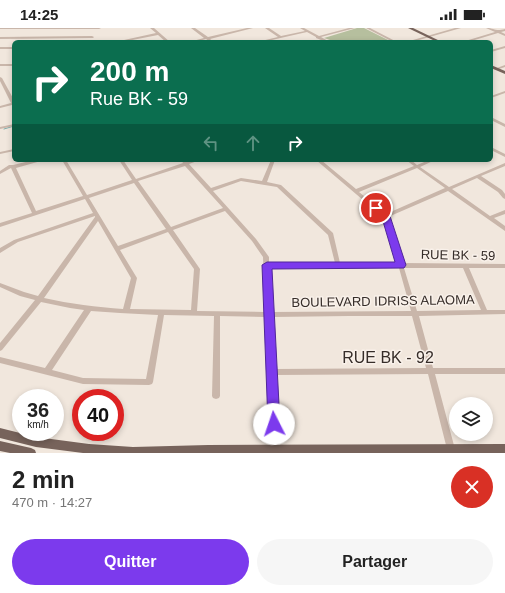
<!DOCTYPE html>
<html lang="fr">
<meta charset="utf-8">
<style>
:root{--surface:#fff;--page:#f6f6f6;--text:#222;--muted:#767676;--accent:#7c3aed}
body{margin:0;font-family:Helvetica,sans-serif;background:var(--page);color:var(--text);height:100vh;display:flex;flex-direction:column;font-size:15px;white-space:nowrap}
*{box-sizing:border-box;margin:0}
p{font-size:13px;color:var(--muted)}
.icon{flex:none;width:22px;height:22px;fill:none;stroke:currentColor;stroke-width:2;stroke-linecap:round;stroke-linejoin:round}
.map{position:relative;height:425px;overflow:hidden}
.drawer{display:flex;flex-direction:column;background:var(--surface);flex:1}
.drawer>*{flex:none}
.banner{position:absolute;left:12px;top:12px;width:481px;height:122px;border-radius:6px;box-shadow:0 2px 6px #0003;background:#0b6e4f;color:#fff;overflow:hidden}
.controls{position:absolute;left:449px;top:369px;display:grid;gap:8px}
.controls a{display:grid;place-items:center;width:44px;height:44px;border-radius:50%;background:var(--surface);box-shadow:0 2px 6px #0003;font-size:20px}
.speed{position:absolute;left:12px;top:361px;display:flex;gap:8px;font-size:20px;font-weight:700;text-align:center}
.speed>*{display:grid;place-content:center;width:52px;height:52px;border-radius:50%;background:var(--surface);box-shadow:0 2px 6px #0003;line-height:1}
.speed small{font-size:10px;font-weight:400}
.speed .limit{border:6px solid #d22;background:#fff;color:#111}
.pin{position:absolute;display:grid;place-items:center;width:34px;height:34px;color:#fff;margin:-17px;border:2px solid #fff;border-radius:50%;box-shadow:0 1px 4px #0007}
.me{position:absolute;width:44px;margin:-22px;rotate:356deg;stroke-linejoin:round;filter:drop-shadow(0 0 3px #0008)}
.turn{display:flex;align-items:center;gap:14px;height:84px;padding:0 12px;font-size:18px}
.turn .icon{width:52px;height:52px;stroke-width:2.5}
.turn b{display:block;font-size:28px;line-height:34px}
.lanes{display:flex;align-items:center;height:38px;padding:0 12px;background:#0003;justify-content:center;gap:20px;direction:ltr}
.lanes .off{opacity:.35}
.round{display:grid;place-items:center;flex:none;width:42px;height:42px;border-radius:21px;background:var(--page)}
.summary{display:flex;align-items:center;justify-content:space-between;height:68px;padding:0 12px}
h1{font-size:24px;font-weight:700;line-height:30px}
.primary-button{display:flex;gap:8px;margin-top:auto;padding:8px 12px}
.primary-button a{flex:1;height:46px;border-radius:24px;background:var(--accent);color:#fff;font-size:16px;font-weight:700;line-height:46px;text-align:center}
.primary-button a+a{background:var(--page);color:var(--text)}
.status{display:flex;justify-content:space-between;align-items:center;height:28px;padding:0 20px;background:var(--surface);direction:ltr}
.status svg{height:11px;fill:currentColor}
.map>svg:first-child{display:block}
</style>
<div class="status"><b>14:25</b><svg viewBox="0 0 49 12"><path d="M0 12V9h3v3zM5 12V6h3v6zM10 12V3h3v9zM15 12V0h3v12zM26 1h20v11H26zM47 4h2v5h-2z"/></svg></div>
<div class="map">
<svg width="505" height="425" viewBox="0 0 505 425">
<rect width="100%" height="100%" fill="#f1e7dd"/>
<!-- green -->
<path fill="#b6bf9e" d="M357,0h7l28,14h-56l-12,-4z"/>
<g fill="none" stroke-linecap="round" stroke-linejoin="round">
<!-- stream -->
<path stroke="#7eadac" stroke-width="1" d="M4,101l10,-3"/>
<!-- minor -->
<g fill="#c9b6aa" fill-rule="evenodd">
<path d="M0,0h101l-2,1h-99z"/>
<path d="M150,0h4l16,14h-4l-8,-7 -36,7h-7l41,-9z"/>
<path d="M191,0h4l13,9 39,-9h6l-43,11 4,3h-4l-4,-3 -11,3h-6l15,-4z"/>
<path d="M265,0h4l12,8 24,-5 -5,-3h4l15,8 30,-8h6l-34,9 9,5h-4l-10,-4v-1l-9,-5 -44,10h-6l21,-5z"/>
<path d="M366,0h4l27,14h-4z"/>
<path d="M455,0h6l-49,14h-6z"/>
<path d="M486,0c9,0 9,4 19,1v2l-4,1 4,2v2l-7,-3 -30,9h-6l33,-10z"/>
<path d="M92,8l2,1 -1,1 -93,1v-2z"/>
<path d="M505,18v2l-14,4v-2z"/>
<rect x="0" y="19" width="14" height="2"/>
<rect x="0" y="36" width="14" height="2"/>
<path d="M505,37v2l-9,3 -2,-1z"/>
<path d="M0,49l2,1 12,22v5h-2l-12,3v-2l11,-3 -11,-22z"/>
<path d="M505,63v2l-14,5v-2z"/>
<path d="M491,89l14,7v3l-14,-7z"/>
<path d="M14,96v2l-14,3v-2z"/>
<path d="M491,119l14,7v3l-14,-7z"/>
<path d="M14,121v2l-14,3v-2z"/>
<path d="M34,132h7v1l-25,7 20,43 47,-15 -21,-36h4l21,35 45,-15 -13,-20h4l13,19 47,-16 -2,-3h4l2,2 6,-2h7l-11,4 22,24 30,-10 21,3 9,-21h4l-8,22 14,3 52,48 7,30h57l-14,-46 -67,-57h5l35,29 58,-23 -8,-6h5l6,5 12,-5h6l-15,7 29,20 56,-24v3l-24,10 21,14 3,4v5l-2,-1 -5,-6 -21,-14 -25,11 38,27 15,-6v4l-11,4 11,8v5l-57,-40 -60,26 15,46 102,1v4h-36l18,42h18v4l-86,2 14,52h72v6h-70l21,79h-8l-20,-79 -153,1 4,78h-8l-5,-136 -46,-1v80l-1,2 -3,1 -3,-1 -1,-2 2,-80 -50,-1 -11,67 -1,2 -3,1 -66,-1 -83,-21v-6l45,11 39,-58 -14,-2 -29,-6 -39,48 -2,1v-8l35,-43 -15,-4 -20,-9v-4l24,9 14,4 57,-79v-1l-77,26 -18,11v-5l14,-8 79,-27 -8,-14 -85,28v-4l32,-10 -21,-45 -11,6v-3l9,-6h4zM185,138l38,42 -52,19 -33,-46zM417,140l28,20 -59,26 -27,-22zM241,153l36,6 51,48 7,28h-66v-6l-13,-18 -43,-48zM134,155l32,46 -48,17 -29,-48zM225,183l27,30 11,16 2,55 -68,-1 3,-42 -27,-39zM98,193l33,57 -8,31c-26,-2 -53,-5 -79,-11zM168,204l26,37 -3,41 -61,-1 7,-31 -17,-28zM269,239l130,1 12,43 -139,1zM404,240h59l18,42 -64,1zM91,283l29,2 38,2 -12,64 -63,-1 -31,-8zM349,288h63l14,52 -151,1 -3,-52z"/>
</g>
<!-- major -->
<g fill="#77635b" fill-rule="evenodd">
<path d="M408,0h5l29,14h-5z"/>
<path d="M491,37l14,6v3l-14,-6z"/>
<path d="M0,400l36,9 53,7 44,3 75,-2 297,-1v9h-422l-47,-6 -36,-9z"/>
<path d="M0,413l31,7 4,2 1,3h-26l-10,-2z"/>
</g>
</g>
<!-- route -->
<path fill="#7c3aed" stroke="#51269a" d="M376,177l14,11 16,49 -2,3 -132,1 8,155 -2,4 -4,1 -4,-1 -2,-4 -6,-159 5,-3h128l-13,-44 -11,-10z"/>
<g text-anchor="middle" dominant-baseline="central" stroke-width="3" stroke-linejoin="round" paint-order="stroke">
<!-- street labels -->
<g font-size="13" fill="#362d29" stroke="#f9f1ea">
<text transform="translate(458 227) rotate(1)">RUE BK - 59</text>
<text transform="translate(383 273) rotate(-1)">BOULEVARD IDRISS ALAOMA</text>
</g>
<!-- near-street labels -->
<g font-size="16" fill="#362d29" stroke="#f9f1ea">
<text x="388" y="329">RUE BK - 92</text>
</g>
</g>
</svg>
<div class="controls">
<a><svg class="icon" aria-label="layers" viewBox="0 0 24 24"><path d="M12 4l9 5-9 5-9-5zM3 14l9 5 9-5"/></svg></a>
</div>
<div class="speed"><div>36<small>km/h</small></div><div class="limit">40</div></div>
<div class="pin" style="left:376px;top:180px;background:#d93025"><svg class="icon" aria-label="arrive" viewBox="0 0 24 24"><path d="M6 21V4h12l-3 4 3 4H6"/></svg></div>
<svg class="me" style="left:274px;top:396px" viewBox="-20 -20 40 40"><circle r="19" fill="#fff"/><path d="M0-13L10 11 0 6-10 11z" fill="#7c3aed"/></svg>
<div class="banner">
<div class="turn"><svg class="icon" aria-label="right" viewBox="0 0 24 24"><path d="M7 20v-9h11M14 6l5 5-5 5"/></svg><div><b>200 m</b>Rue BK - 59</div></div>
<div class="lanes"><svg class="icon off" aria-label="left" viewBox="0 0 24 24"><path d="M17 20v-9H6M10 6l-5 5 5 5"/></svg><svg class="icon off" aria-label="ahead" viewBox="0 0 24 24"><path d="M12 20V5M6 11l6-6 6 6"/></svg><svg class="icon" aria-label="right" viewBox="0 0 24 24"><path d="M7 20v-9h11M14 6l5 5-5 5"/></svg></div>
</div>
</div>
<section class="drawer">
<div class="summary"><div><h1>2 min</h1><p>470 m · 14:27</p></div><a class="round" style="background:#d93025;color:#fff"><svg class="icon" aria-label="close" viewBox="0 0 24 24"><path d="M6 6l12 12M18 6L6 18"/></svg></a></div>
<div class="primary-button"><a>Quitter</a><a>Partager</a></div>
</section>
